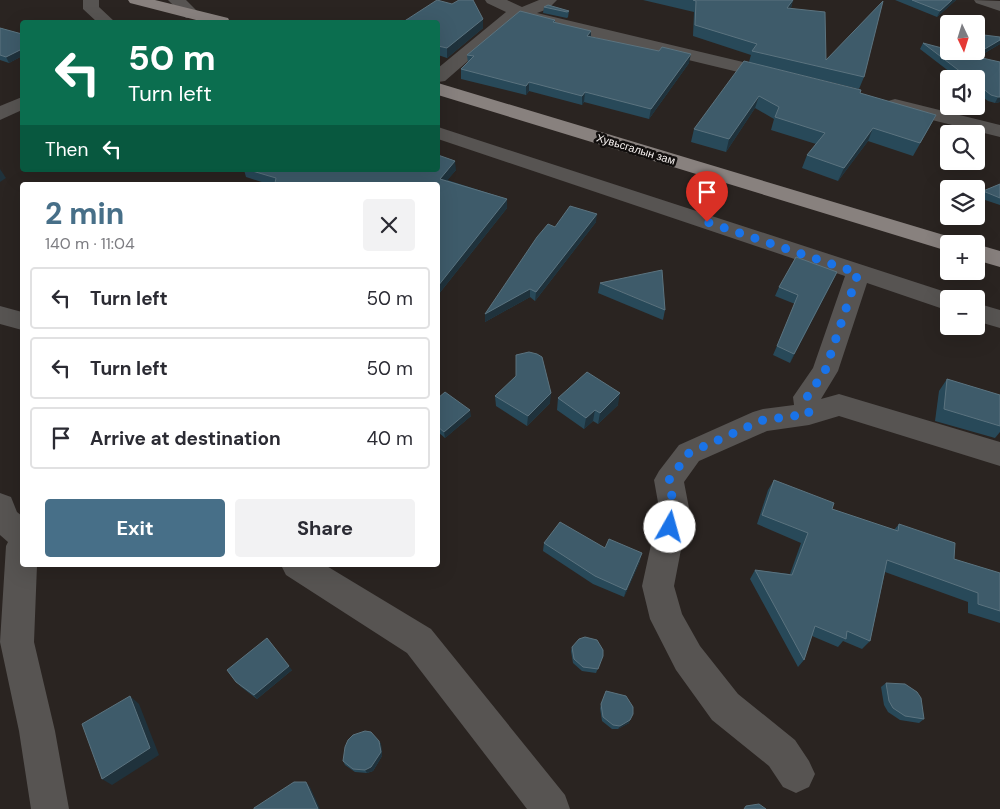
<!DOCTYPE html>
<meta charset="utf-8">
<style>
:root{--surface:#fff;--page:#f2f2f3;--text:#2b2b33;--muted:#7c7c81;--line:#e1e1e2;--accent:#476f88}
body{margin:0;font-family:"DM Sans",sans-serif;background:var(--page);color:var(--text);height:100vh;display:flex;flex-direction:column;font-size:19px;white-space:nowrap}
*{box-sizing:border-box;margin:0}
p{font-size:16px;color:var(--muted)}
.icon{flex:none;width:28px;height:28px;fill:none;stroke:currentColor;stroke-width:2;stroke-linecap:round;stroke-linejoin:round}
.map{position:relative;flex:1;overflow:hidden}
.details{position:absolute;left:20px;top:182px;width:420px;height:385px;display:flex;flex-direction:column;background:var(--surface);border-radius:5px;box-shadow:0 5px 20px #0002}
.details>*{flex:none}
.top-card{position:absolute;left:20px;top:20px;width:420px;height:152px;border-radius:5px;box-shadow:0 5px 20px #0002;background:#0b6e4f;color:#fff;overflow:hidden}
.needle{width:32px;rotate:176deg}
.buttons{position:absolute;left:940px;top:15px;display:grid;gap:10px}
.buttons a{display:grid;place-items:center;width:45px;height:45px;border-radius:5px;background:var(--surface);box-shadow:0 5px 20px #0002;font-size:25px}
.pin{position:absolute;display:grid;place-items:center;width:42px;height:42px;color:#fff;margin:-51px -21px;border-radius:50% 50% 50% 0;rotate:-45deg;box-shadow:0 0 5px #0007}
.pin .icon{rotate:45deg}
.me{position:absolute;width:55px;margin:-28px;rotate:7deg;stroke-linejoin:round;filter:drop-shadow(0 0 4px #0008)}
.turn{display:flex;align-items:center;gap:18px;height:105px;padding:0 25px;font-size:22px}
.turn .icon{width:65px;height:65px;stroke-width:2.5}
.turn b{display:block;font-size:35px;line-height:42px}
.then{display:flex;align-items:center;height:48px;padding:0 25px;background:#0003;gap:10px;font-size:19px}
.round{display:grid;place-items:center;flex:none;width:52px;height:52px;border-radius:5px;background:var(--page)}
.headline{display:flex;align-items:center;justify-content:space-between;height:85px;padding:0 25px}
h1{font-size:30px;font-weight:700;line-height:38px;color:var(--accent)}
.cta{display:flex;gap:10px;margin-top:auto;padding:10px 25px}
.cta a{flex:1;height:58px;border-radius:5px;background:var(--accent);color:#fff;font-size:20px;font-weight:700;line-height:58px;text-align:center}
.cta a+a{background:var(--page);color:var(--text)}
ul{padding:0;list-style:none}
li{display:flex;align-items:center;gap:15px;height:62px;margin:0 10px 8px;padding:0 15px;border:2px solid var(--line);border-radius:5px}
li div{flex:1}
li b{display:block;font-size:19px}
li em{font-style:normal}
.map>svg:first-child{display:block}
</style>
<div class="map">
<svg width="1000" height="809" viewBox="0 0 1000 809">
<rect width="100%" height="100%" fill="#2a2421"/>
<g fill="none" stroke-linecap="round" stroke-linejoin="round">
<!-- minor -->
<g fill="#575452" fill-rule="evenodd">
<path d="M83,0h16v7l16,15h-18l-14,-13z"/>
<path d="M168,0h18l14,14 -2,4h-12z"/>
<path d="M485,0h22l15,7 17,-7h18l-9,9 -11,4 244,58 3,4 -3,4 -6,2 -240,-58 -15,-5 -5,2 -70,61 -7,1v-14l68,-56 -19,-9z"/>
<path d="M974,0l26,1v10l-24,-8z"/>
<path d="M22,97v13l-22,10v-14z"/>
<path d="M895,99l105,26v12l-112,-28 -3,-4 3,-4z"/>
<path d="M438,127l520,169 1,3h-10v12l-82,-28 -29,88 -17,28 18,-5 161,48v24l-161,-50 -30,9 -42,6 -68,30 -15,21 5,26 -15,78 8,28 18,32 38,48 57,46 14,21 6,13 -6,13 -13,6 -13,-6 -14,-21 -57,-46 -36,-50 -26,-51 -8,-33 17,-78 -5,-28 5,-9 20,-26 74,-33 10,-3 31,-4 -1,-8 20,-29 32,-92 -407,-137z"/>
<path d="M976,303l24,7v18l-24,-7z"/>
<path d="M0,306l22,6v18l-22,-6z"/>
<path d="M0,493l11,4 6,15 5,4v49h15l-3,77 21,89 14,78h-38l-12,-78 -19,-89 6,-96 2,-4 -8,-7z"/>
<path d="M281,565h44l106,64 134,166 5,14h-43l-120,-156 -121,-78z"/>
</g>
<!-- major -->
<g fill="#88817e" fill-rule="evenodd">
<path d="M128,0h27l73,18 2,4h-26l-74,-19z"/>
<path d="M438,83l519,156 3,5h-11v8l-8,-3 -503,-154z"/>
<path d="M976,244l24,7v16l-24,-7z"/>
</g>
</g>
<!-- wall -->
<g fill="#284959">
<path d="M643,0h150l-2,8 35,52 38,17 -5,12 -100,-24 177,50 -7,13 -16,28 -45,-15 -30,40 -36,-13 5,-13 9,-11 -45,-14 3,-11 -19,-11 -29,44 -35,-10 3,-13 55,-67 2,-7 -58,-19 1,-24z"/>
<path d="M895,0h61l-19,17z"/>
<path d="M544,7l25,4 -1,6 -1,1 -24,-5z"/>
<path d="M555,20v2l36,15 98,26 -40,56 -65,-17 -2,3 -53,-14 -3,4 -65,-16v-10l7,-6 -1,-8z"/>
<path d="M438,22l45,6 -36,30 -9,-3z"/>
<path d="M0,28l22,6v22l-13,7 -9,-3z"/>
<path d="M945,31l55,6v7l-22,13 22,5v40l-5,1 -7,-2 -12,-9v-13h-17l-39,-30 3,-6 17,5 2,-11z"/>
<path d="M244,170h212l-9,10 60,19v9l-69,87v-110h-167l-25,-8z"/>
<path d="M1000,184v21l-21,-7 4,-7z"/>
<path d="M596,222l-61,79 -5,-4 -45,25v-8l70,-87z"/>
<path d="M837,272l-47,91 -17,-8 22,-51 -20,-8 4,-9z"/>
<path d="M600,283l65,27 -2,10 -65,-27z"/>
<path d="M947,379l53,16v37l-5,6 -60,-17 4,-30z"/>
<path d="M495,396l55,7 -23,23 -31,-20z"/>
<path d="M438,398l33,18 -26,22 -7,-6z"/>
<path d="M558,398l60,7 -20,19 -5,-3 -9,8 -27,-19z"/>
<path d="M774,480l58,29 62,21 5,-6 55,35 46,14v50l-32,-10v-11l-83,-30 -15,69 -8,8 -19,-8 -5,6 -26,-11 -8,24 -6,7 -48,-88 5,-9 35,4 11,-31 -44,-19 11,-34z"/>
<path d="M544,543l61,5 35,13 -16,36 -31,-13 -50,-33z"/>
<path d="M572,647l31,9 -7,17 -14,-2 -9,-8 -2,-12z"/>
<path d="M227,670h65l-35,29 -17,-13z"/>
<path d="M886,683l38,36 -5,4 -19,-3 -12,-8 -4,-7 -3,-18z"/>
<path d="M606,691l23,32 -11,6h-6l-10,-8 -2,-13z"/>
<path d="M379,741l2,3 1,12 -9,15 -6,2 -12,-1 -10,-7 -2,-4z"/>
</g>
<!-- shaded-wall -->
<g fill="#1f323c">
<path d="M793,0l-3,11 -3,-3z"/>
<path d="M952,0h4l-19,17 3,-6z"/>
<path d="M483,19v9l-36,30v-10z"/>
<path d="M591,31v9l-4,-4z"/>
<path d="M1000,40v4l-30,17 3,-5z"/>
<path d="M22,49v7l-13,7 -3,-6z"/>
<path d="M691,54l-2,9 -40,56 2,-10z"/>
<path d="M529,82v9l-3,4v-9z"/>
<path d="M585,92l-1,10 -2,3v-9z"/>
<path d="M759,96l-4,12 -29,44 3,-13z"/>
<path d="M998,97h2v5l-5,1z"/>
<path d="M873,128l-5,13 -30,40 6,-13z"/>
<path d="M455,161l1,9 -15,18 -1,-9z"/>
<path d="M0,169l6,9 -6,4z"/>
<path d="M507,199v9l-69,87v-9z"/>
<path d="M597,214l-1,8 -61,79 1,-9z"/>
<path d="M837,272l-4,9 -43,82 4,-9z"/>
<path d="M530,289v8l-45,25v-8z"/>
<path d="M551,393l-1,10 -23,23 1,-10z"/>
<path d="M620,393l-2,12 -20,19 2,-11z"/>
<path d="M470,410l1,6 -26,22 -1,-6z"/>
<path d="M595,410l-2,11 -9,8 2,-11z"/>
<path d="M642,553l-2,8 -16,36 2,-7z"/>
<path d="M289,666l3,4 -35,29 -3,-4z"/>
<path d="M130,696l9,8 20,51 -47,30 -10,-6z"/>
<path d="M633,714l-4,9 -11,6 2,-3z"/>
<path d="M379,741l2,3 1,12 -9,15 -6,2 -2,-3z"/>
<path d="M306,782l4,5 10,22h-2z"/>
</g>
<!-- building -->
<g fill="#3e5b6a" stroke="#5b737f">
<path d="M437,0l15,4 7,-4h14l10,19 -36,29 -9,-2v-24h-35z"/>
<path d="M693,0h100l-6,8 38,4 1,48 57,-59 -19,76 -112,-26 5,-7 -62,-19 1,-24z"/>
<path d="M912,0h40l-12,11z"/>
<path d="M548,5l21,6 -2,1 -23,-5z"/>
<path d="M520,11l35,9 -2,2 38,9 -4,5 72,15 3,-4 29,7 -40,55 -66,-17 -3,4 -53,-14 -3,4 -65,-17 13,-13 -7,-1z"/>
<path d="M0,28l22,6v15l-16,8 -6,-2z"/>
<path d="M945,31h4v20h27v-17l24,3v3l-27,16 27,6v35h-2l-7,-2 -15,-12v-4h-6l-47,-36 19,5z"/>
<path d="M744,61l117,29 -1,3 76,22 -16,28 -47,-15 -29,40 -37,-13 18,-22 -50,-16 4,-10 -20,-11 -30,43 -35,-10z"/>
<path d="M438,155l17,6 -15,18 67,20 -69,87v-101h-161l-2,-2 1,-5 -27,-8h189z"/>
<path d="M1000,184v14l-17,-7z"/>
<path d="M570,206l27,8 -61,78 -6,-3 -45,25 52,-77 11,-13 7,3z"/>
<path d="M796,257l41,15 -43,82 -17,-8 21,-51 -19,-8z"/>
<path d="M662,270l3,40 -65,-27z"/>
<path d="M529,352l8,2 5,3 9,36 -23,23 -33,-20 21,-20v-21z"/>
<path d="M587,372l33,21 -20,20 -5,-3 -9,8 -28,-20z"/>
<path d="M947,379l53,16v31l-56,-17z"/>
<path d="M445,392l25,18 -26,22 -6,-5v-29z"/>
<path d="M774,480l60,23 -2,6 66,22 1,-7 56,19 -1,16 46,14v38l-22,-7v-11l-91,-33 -17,81 -23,-10 -1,8 -31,-13 -11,34 -49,-90 37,5 16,-42 -46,-18z"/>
<path d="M560,522l45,26 4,-9 33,14 -16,37 -31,-14 -51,-33z"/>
<path d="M585,637l12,3 6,10v6l-5,13 -15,-2 -9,-8 -2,-12 7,-8z"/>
<path d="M267,638l22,28 -35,29 -18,-13 -9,-12z"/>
<path d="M886,683l19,1 12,8 4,6 3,21 -19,-3 -12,-8 -4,-7z"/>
<path d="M606,691l20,5 7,11v7l-3,6 -10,6 -7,-1 -10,-8 -2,-13z"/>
<path d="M130,696l20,52 -48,31 -20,-55z"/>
<path d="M365,731l6,1 8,9 2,11 -10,15 -6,3 -12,-1 -10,-8 2,-14 3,-7 5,-5z"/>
<path d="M294,782h12l12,27h-64v-1z"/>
<path d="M759,804l7,5h-22l2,-3z"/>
</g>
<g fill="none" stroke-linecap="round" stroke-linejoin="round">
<!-- route -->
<path stroke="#1a73e8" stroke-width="9" stroke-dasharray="0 16.2" d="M670,527l4,-19 -5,-28 20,-27 74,-33 46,-6 -2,-17 18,-26 33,-98 -151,-51"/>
</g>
<g text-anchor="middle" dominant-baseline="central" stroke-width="5" stroke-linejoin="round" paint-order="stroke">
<!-- far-street labels -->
<g font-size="11" fill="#f7f2f0" stroke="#110e0d">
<text transform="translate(636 149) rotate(17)">Хувьсгалын зам</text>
</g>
</g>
</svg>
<div class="buttons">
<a><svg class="needle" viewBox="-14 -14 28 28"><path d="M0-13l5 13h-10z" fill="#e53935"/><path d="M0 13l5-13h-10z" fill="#7c7c81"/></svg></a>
<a><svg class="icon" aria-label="sound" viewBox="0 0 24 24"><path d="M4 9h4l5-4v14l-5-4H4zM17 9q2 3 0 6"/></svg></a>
<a><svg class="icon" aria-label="search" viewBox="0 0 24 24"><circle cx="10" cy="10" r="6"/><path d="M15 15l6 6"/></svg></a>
<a><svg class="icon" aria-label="layers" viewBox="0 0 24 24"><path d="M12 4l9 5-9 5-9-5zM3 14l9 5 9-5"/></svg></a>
<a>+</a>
<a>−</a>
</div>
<div class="pin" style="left:707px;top:222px;background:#d93025"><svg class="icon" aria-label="arrive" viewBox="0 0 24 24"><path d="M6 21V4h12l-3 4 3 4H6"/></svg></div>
<svg class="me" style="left:670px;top:527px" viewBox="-20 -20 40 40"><circle r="19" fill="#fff"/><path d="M0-13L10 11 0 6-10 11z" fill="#1a73e8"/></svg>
<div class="top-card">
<div class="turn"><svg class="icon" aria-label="left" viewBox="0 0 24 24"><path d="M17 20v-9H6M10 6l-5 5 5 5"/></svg><div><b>50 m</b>Turn left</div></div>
<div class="then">Then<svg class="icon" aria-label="left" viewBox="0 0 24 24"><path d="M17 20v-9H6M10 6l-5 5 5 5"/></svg></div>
</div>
<section class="details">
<div class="headline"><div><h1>2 min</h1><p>140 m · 11:04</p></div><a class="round"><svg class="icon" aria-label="close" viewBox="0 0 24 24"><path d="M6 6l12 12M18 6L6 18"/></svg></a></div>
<ul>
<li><svg class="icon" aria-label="left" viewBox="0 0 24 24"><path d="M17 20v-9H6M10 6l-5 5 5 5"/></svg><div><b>Turn left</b></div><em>50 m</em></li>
<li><svg class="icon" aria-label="left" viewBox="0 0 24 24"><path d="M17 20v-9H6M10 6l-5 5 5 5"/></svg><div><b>Turn left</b></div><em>50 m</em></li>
<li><svg class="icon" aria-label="arrive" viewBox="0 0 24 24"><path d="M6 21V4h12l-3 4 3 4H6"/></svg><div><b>Arrive at destination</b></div><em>40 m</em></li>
</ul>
<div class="cta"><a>Exit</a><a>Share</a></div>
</section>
</div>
